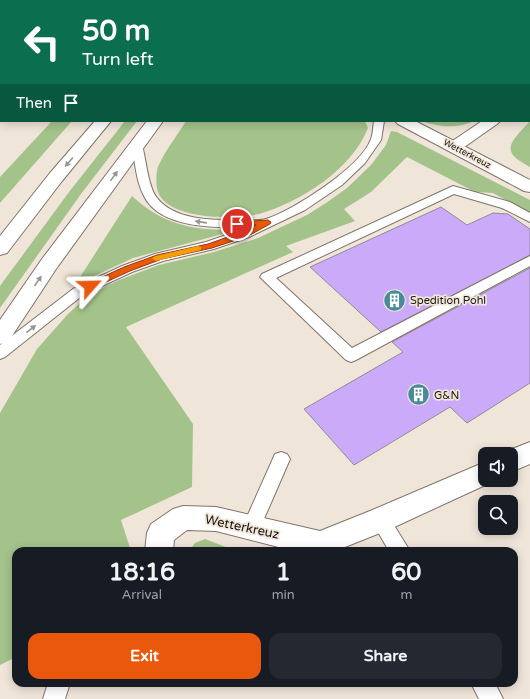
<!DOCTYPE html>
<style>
:root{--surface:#171b24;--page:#242831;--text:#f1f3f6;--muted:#9ea1a6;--accent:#ea580c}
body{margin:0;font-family:"Varela Round",sans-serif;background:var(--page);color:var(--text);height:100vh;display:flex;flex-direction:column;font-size:15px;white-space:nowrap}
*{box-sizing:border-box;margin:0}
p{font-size:13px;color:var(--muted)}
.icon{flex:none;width:22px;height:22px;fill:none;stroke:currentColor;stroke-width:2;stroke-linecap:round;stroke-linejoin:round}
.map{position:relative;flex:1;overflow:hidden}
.sheet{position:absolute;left:12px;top:547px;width:506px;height:140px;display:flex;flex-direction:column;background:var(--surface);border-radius:12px;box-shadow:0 2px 10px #0003}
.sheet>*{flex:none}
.hud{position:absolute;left:0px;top:0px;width:530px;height:122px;box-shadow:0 2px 10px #0003;background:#0b6e4f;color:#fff;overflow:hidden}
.buttons{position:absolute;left:478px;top:447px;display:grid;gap:8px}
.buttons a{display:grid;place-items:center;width:40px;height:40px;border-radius:8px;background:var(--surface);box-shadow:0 2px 10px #0003;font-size:20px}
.pin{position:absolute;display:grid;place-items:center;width:34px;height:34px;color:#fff;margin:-17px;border:2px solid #fff;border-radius:50%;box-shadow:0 1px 4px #0007}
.me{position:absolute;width:44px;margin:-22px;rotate:65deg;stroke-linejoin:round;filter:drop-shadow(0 0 3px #0008)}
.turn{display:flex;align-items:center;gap:14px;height:84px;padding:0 16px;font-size:18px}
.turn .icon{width:52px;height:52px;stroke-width:2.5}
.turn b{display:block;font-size:28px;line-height:34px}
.then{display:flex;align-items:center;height:38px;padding:0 16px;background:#0003;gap:8px;font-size:15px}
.eta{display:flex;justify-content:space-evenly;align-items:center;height:68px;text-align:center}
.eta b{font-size:24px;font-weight:800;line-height:28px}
.button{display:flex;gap:8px;margin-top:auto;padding:8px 16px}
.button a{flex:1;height:46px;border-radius:12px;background:var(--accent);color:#fff;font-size:16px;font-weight:800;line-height:46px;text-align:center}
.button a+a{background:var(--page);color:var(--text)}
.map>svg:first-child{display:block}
</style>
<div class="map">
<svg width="530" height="699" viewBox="0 0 530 699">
<rect width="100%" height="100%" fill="#f0e5d9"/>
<!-- green -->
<g fill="#a4c38b">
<path d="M52,121h20l-72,82v-26z"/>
<path d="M125,121h12l-56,73 -81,114v-22l69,-94z"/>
<path d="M186,121h179l3,7c-16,41 -67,74 -109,86 -22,6 -91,6 -101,-22 -2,-5 -2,-15 -1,-21 2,-12 22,-38 29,-50z"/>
<path d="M421,121h53c-17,8 -35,6 -53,0z"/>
<path d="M530,121v46c-32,-16 -19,-25 0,-46z"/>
<path d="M391,131l6,1 133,68v13l-37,-20 -18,-1 -68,-35 -36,35 -27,17 11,12 -69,25 7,6 -167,75 67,97 -1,63 -71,33 10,31h-115v106l-16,8v-252l37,-64 31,-35 22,-20 29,-14 40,-15 55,-13 44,-14 49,-23 19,-12 21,-15 24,-23 15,-20z"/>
<path d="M132,196c32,30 66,36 109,33l-108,29 -58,27z"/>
<path d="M205,539l31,12h-47l6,-8z"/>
</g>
<!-- building -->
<g fill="#caaaf9" stroke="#908b99">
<path d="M441,207l26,18 26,-12 15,1 22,15v26l-149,77 -71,-65z"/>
<path d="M530,268v115l-63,40 -17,-16 -96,58 -50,-56 99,-57 -11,-10z"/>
</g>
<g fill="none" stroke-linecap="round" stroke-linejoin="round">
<defs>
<g id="service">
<path d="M374,121h10l-3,19 -16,23 -23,22 -37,25 -56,27 -35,12 -51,12 -31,11 -49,23 -78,62 -5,2v-14l73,-56 49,-23 33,-12 51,-12 43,-15c-31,1 -89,2 -105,-31 -8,-15 -9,-34 -12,-51l1,-2 4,-1 5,3c4,14 6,42 15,53 19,24 60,22 88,22 7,0 15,1 21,-1 27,-8 96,-53 105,-80 2,-5 2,-12 3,-18z"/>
<path d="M453,186l57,16 20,11v9l-28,-14 -48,-14 -178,84 76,70 178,-92v10l-174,94 -5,2 -5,-2 -86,-83 2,-3z"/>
<path d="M281,452l6,2 3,5 -30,69 -2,6 -7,3 -7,-3 -2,-6 33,-74z"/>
<path d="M380,512l7,2 23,37h-21l-18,-31 2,-6z"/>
<path d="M48,683h22l-5,16h-22z"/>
<path d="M471,683h24l8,16h-24z"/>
</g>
<g id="minor">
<rect x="529" y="3" width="1" height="8"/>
<path d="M482,121h18l-3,3 -37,26 -6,2 -6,-2 -2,-3 2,-3z"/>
<path d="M530,442v22l-19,8v-18l-9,-1z"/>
<path d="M485,462v18l9,1 -104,48 -55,22h-41l-78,-20 -29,-1 -13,10 -1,11h-28l2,-18 4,-9 22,-15 10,-3 33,1 104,24 50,-20z"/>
</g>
<g id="tertiary">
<path d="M154,0h13l1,1h-13z"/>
<path d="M395,121h20l115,59v12l-6,-1 -126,-67z"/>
</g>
<g id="motorway">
<path d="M207,0h12l-13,1z"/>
<path d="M243,0h12l-13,1z"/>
<path d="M95,121h16l-49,60 -55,72 -7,2v-19l50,-63z"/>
<path d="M147,121h16l-107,148 -48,73 -8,2v-24l42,-61z"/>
</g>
</defs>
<!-- service casing -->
<use href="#service" stroke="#7f756a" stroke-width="2"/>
<!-- minor casing -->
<use href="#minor" stroke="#7f756a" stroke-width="2"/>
<!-- tertiary casing -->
<use href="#tertiary" stroke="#7f756a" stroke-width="2"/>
<!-- motorway casing -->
<use href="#motorway" stroke="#7f756a" stroke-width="2"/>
<!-- service -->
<use href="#service" fill="#fff" fill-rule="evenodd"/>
<!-- minor -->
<use href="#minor" fill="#fff" fill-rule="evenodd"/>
<!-- tertiary -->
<use href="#tertiary" fill="#fff" fill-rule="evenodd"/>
<!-- motorway -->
<use href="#motorway" fill="#fff" fill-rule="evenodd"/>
</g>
<!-- one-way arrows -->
<defs><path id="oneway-solid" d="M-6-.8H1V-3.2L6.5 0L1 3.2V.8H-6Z"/></defs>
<g fill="#989694">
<use href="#oneway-solid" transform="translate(69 162) rotate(130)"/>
<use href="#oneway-solid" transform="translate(114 176) rotate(-54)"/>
<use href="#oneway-solid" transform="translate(201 222) rotate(-172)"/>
<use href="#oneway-solid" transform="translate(38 281) rotate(-56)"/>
<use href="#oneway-solid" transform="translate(31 329) rotate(-38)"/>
</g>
<!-- route -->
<path fill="#ea580c" stroke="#983908" d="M268,220l3,2 -1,2 -22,12 -36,12 -50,11 -32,12 -37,17h-6l-1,-2 1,-2 37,-17 33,-12 51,-11 34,-12 14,-7 -19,1 -4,-2 2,-2z"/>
<!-- slow -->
<path fill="#f59e0b" d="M198,246l3,1v3l-45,11 -4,-3 4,-2z"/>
<!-- icons -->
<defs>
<symbol id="building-disc" viewBox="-11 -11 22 22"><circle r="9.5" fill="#488a9b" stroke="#f0e5d9"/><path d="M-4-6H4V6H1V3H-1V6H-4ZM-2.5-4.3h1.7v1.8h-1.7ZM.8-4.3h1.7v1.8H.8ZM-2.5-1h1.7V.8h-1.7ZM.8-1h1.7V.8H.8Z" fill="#fff"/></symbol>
</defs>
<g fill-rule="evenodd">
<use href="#building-disc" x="382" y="288" width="25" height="25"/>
<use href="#building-disc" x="406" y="382" width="25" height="25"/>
</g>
<g text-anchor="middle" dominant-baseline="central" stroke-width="3.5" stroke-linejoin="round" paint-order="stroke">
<!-- far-street labels -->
<g font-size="9" fill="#1a1612" stroke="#f0e5d9">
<text transform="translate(467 154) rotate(28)">Wetterkreuz</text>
</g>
<!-- poi labels -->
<g font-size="11" fill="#1a1612" stroke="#f0e5d9" text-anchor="start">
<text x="410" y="300">Spedition Pohl</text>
<text x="434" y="395">G&amp;N</text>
</g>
<!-- near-street labels -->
<g font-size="13" fill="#1a1612" stroke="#f0e5d9">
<text transform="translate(242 527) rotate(12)">Wetterkreuz</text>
</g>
</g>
</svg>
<div class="buttons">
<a><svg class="icon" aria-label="sound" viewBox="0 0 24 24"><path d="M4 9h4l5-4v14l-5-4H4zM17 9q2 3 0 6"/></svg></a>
<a><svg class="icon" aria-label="search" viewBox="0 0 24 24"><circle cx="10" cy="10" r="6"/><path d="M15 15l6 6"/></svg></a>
</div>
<div class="pin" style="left:237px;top:224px;background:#d93025"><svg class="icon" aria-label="arrive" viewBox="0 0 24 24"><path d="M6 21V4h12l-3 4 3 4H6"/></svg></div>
<svg class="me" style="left:90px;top:286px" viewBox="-20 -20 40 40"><path d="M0-17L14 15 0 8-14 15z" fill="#ea580c" stroke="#fff" stroke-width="4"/></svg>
<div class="hud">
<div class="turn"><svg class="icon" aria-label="left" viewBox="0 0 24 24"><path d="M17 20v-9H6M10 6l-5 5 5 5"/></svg><div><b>50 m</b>Turn left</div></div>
<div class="then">Then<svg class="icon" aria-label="arrive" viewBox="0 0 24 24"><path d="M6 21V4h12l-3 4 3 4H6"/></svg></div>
</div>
<section class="sheet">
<div class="eta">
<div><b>18:16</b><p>Arrival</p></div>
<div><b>1</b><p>min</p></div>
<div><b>60</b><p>m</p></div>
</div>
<div class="button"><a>Exit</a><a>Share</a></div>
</section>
</div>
